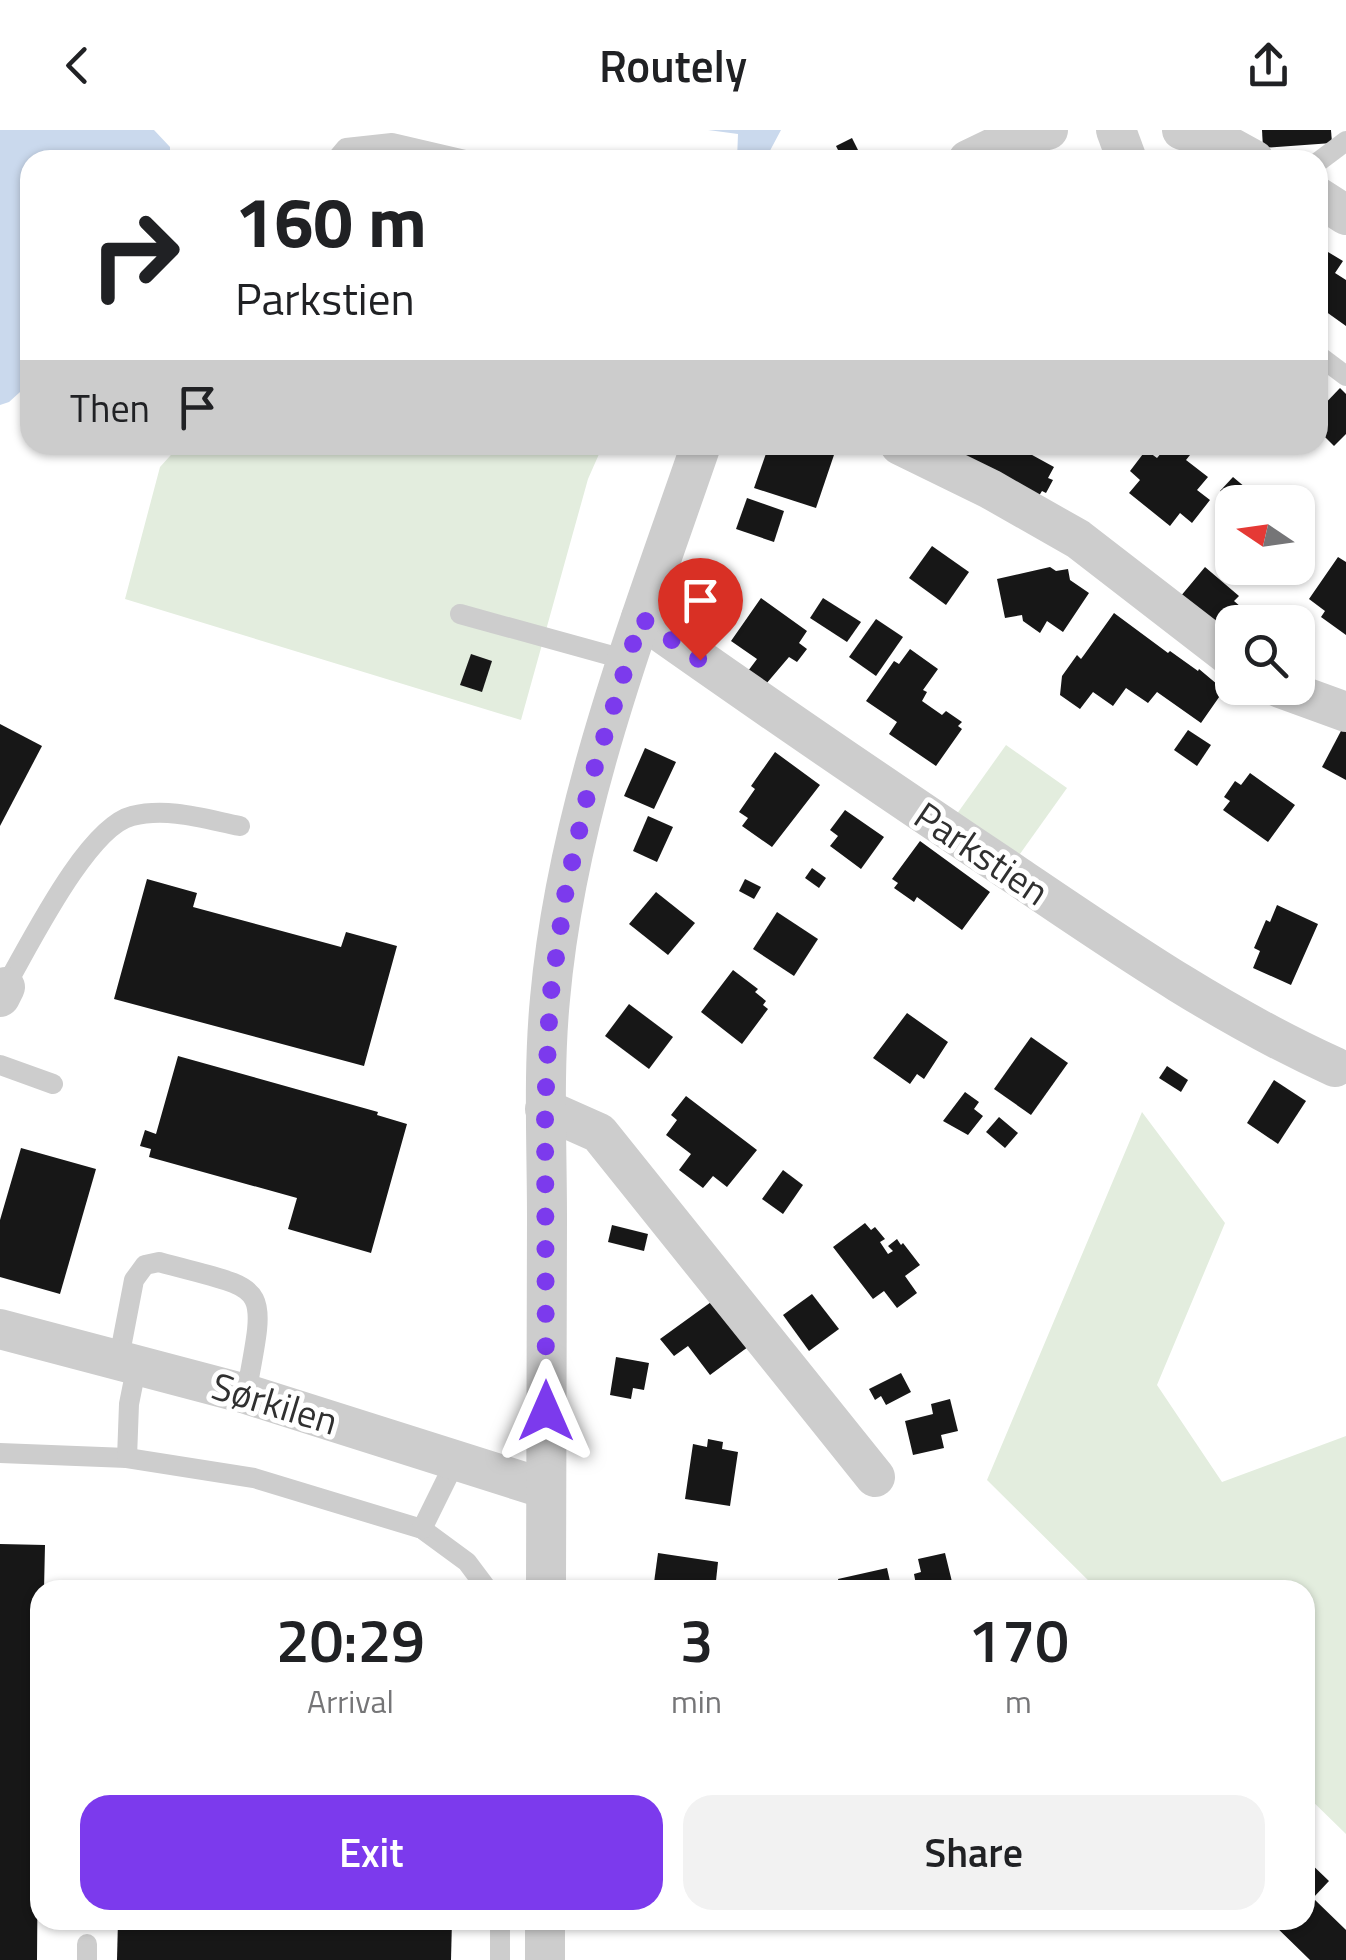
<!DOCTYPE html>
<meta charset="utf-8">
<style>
:root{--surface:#fff;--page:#f2f2f2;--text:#202124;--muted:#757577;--accent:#7c3aed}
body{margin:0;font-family:"Titillium Web",sans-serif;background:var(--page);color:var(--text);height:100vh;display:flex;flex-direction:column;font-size:38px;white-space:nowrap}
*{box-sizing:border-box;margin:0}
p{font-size:32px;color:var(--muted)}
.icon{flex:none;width:55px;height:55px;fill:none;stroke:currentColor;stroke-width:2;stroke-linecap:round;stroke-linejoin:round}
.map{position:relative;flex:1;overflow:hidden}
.drawer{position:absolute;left:30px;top:1450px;width:1285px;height:350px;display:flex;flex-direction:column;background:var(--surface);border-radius:30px;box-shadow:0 2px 8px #0004}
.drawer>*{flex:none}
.guide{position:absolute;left:20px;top:20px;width:1308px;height:305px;border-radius:30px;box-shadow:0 2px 8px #0004;background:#fff;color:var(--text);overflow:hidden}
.needle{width:65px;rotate:283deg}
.controls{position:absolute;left:1215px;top:355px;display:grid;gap:20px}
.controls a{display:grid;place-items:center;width:100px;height:100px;border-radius:20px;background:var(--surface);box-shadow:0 2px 8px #0004;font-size:50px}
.pin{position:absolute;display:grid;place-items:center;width:85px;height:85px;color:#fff;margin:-102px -42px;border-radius:50% 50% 50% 0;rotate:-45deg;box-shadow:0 0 10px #0007}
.pin .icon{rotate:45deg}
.me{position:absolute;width:110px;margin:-55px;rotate:0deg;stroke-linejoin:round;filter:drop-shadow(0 0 8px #0008)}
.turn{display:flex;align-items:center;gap:35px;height:210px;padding:0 50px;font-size:45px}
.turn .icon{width:130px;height:130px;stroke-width:2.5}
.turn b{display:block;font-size:70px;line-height:85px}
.then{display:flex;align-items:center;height:95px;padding:0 50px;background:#0003;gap:20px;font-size:38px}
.eta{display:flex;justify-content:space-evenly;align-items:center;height:170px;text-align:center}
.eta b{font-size:60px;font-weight:600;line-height:70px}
.primary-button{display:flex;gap:20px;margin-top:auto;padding:20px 50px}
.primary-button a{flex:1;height:115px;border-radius:30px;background:var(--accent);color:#fff;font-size:40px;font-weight:600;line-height:115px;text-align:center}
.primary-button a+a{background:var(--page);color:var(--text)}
header{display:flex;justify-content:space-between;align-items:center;height:130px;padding:0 50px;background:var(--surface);font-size:45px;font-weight:600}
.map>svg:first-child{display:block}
</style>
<header><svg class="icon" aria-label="back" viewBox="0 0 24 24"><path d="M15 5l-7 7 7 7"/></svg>Routely<svg class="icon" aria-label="share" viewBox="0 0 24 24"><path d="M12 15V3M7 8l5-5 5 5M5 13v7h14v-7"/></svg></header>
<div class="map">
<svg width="1346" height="1830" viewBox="0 0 1346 1830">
<rect width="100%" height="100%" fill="#fff"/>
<!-- green -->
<g fill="#e3edde">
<path d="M180,315h423l-15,34 -67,241 -396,-121 35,-132z"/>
<path d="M1006,615l61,43 -52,73 -61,-43z"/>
<path d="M1142,982l83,111 -68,162 65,97 124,-46v398l-41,-40v-204h-207l-111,-110z"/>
</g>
<!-- water -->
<g fill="#cad9ed">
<path d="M0,0h154l16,17v13h-140v223l-21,19 -9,3z"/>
<path d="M708,0h73l-16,30h-28l1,-26z"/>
</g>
<!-- building -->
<g fill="#171717">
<path d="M1262,0h69l1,13 -69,5z"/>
<path d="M852,8l7,14 -16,8 -7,-14z"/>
<path d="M1318,116l25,15 -8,12 11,7v46l-28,-20z"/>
<path d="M1340,258l6,6v40l-12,12 -16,-16v-19z"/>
<path d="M769,315h53l14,4 -20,59 -62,-20z"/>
<path d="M968,315h51l4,5 31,17 -6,11 5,2 -7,13 -4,-2 -7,11 -75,-41z"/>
<path d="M1168,315l4,4 6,-4 12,10 -4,5 22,17 -11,13 13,10 -18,23 -12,-10 -10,13 -41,-33 11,-13 -10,-9 16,-21 11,8z"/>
<path d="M1233,347l19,16 -8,9h-11l-13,-11z"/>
<path d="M747,368l37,13 -10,31 -38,-13z"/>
<path d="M932,416l37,26 -23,33 -37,-27z"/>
<path d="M1338,427l8,5v73l-25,-18 4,-6 -16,-12z"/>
<path d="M1050,437l6,4 12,-2 2,11 19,13 -26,39 -16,-11 -7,12 -17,-12 -1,-6 -17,3 -8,-39z"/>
<path d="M1205,437l34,29 -5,5 22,19 -1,2h-23v11l-14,-12 -4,4 -34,-28z"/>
<path d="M761,468l46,33 -8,12 8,6 -10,13 -8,-5 -23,27 -18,-13 9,-12 -26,-18z"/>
<path d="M823,468l38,24 -14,20 -37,-24z"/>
<path d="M1114,483l54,40 2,-2 28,20 1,-2 25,21 -23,33 -44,-31 -9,11 -22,-15 -13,18 -20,-14 -13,17 -20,-14 2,-19 15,-21 4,4 3,-4z"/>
<path d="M876,489l27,18 -27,39 -27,-19z"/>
<path d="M910,519l28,20 -15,21 4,2 -5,9 20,14 4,-4 16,11 -4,4 4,3 -26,37 -47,-32 8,-12 -31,-21 28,-40 5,3z"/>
<path d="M471,524l21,7 -10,31 -22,-7z"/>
<path d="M0,594l42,22 -42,80z"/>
<path d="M1342,599l4,2v49l-24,-13z"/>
<path d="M1188,600l23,15 -14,21 -23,-16z"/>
<path d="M645,618l31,14 -22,47 -30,-13z"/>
<path d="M775,622l45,33 -48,62 -30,-21 6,-8 -9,-6 16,-23 -4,-3z"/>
<path d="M1250,643l45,32 -27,37 -45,-32 7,-9 -6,-4 11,-16 6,4z"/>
<path d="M845,680l39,27 -23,32 -31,-23 8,-10 -8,-6z"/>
<path d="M648,686l25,11 -16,35 -24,-11z"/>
<path d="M920,711l70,51 -28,38 -45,-33 -3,5 -20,-14 4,-5 -6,-4z"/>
<path d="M812,738l14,10 -7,10 -14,-10z"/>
<path d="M147,749l50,14 -4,14 148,40 5,-15 51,14 -33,120 -250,-67z"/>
<path d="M745,749l16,8 -7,12 -15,-8z"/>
<path d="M656,762l39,31 -27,32 -39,-31z"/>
<path d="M1277,775l41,19 -27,61 -38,-17 7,-17 -6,-3 12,-28 4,2z"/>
<path d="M777,782l41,27 -24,37 -41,-27z"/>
<path d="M733,840l25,19 -3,3 11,9 -3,4 5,4 -26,35 -41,-32z"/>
<path d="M629,874l44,33 -24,32 -44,-33z"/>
<path d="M907,883l41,29 -24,37 -7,-5 -7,10 -37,-26z"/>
<path d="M1031,907l37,26 -37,52 -37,-26z"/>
<path d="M178,926l200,56 -1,3 30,9 -36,129 -83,-24 9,-31 -148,-41 2,-8 -11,-3 5,-16 11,4z"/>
<path d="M1167,936l21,14 -7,12 -22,-14z"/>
<path d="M1274,950l32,21 -28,43 -31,-21z"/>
<path d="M965,962l14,10 -5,7 9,7 -15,19 -25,-14z"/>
<path d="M686,966l71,54 -30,37 -14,-11 -10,12 -24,-18 12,-16 -25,-19 11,-15 -6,-5z"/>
<path d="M999,987l19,16 -13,15 -19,-16z"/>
<path d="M21,1018l75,21 -36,125 -60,-17v-57z"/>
<path d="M783,1040l20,15 -20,29 -21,-15z"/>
<path d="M865,1093l6,7 4,-3 10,12 -5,3 8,12 5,-3 -5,-5 9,-7 4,6 2,-2 17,22 -15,11 12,17 -20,15 -13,-17 -11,8 -40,-52z"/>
<path d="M612,1095l36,9 -4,17 -36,-9z"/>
<path d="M812,1164l27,35 -30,22 -26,-36z"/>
<path d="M718,1167l34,47 -42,31 -22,-29 -14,10 -14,-17z"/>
<path d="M616,1227l33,6 -5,27 -11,-2 -2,11 -21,-4z"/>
<path d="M901,1243l10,19 -25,13 -5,-9 -6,4 -6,-11z"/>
<path d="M950,1269l8,32 -17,4 3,13 -31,7 -8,-34 28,-7 -2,-10z"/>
<path d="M708,1309l15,3 -1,7 16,3 -8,54 -45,-7 8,-55 14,3z"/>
<path d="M0,1414l45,1 -1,45h-4l-3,370h-37z"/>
<path d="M658,1423l60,9 -3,28h-62z"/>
<path d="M945,1423l9,37h-37l-3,-16 7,-2 -3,-13z"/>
<path d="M887,1438l5,22h-52l-2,-11z"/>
<path d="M1305,1728l24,23 -16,17 33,32v30h-36l-41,-40h36z"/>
<path d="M118,1790h334l-1,40h-334z"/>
</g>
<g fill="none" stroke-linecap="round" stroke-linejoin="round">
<!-- lane -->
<g stroke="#cdcdcd" stroke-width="20">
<path d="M336,30l10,-12 46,-5 73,17"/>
<path d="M1318,32l28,-21"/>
<path d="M1318,225l28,21"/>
<path d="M460,484l167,46"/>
<path d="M5,857c24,-41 82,-160 127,-171 36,-9 73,3 108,10"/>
<path d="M0,935l53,19"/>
<path d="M119,1228l15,-78 11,-15 14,-3c110,30 109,16 87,132"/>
<path d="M0,1323l127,5 127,20 168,51 45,33 21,28"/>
<path d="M127,1328l2,-54 8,-40"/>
<path d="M422,1399l35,-71"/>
<path d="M87,1830v-16"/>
<path d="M500,1830v-40"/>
</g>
<!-- street -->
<g stroke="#cdcdcd" stroke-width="40">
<path d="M1116,0l11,30"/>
<path d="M1182,0l41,13 31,17"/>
<path d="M968,30l50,-24 30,-6"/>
<path d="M1318,67l28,18"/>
<path d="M900,315l90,44 88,50 154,119"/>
<path d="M641,488c124,88 249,173 376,258 102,69 205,140 318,191"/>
<path d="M1280,558l66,24"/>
<path d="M0,867l5,-10"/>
<path d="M545,979l54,24 276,344"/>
<path d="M0,1199l246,65 300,95"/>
<path d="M546,1460c0,-124 1,-248 1,-371 0,-73 -4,-147 3,-220 17,-191 89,-374 151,-554"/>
<path d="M545,1830v-40"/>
</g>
</g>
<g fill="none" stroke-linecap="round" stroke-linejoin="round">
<!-- route -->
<path stroke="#7c3aed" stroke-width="18" stroke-dasharray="0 32.4" d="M546,1281l-1,-302 5,-110 16,-110 24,-106 51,-165 59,42"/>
</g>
<g text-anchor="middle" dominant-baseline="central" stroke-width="10" stroke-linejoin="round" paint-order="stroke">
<!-- street labels -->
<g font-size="38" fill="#303030" stroke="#fff">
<text transform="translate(982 723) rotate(34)">Parkstien</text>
<text transform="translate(275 1273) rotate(17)">Sørkilen</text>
</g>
</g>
</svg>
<div class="controls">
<a><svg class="needle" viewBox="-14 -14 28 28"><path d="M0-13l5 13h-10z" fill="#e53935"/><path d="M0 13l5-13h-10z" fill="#757577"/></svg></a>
<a><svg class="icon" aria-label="search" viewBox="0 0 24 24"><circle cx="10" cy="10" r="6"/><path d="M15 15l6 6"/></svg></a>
</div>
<div class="pin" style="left:700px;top:530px;background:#d93025"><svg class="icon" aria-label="arrive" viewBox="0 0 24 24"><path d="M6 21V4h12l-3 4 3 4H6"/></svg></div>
<svg class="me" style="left:546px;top:1281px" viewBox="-20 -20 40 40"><path d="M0-17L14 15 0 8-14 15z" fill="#7c3aed" stroke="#fff" stroke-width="4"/></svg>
<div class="guide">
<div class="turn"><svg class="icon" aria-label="right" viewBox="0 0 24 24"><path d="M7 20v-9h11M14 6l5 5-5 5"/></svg><div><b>160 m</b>Parkstien</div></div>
<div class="then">Then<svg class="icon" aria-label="arrive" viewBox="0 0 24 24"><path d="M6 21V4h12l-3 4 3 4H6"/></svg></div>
</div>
<section class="drawer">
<div class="eta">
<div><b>20:29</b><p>Arrival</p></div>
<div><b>3</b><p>min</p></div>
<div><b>170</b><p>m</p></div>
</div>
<div class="primary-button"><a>Exit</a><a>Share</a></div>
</section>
</div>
